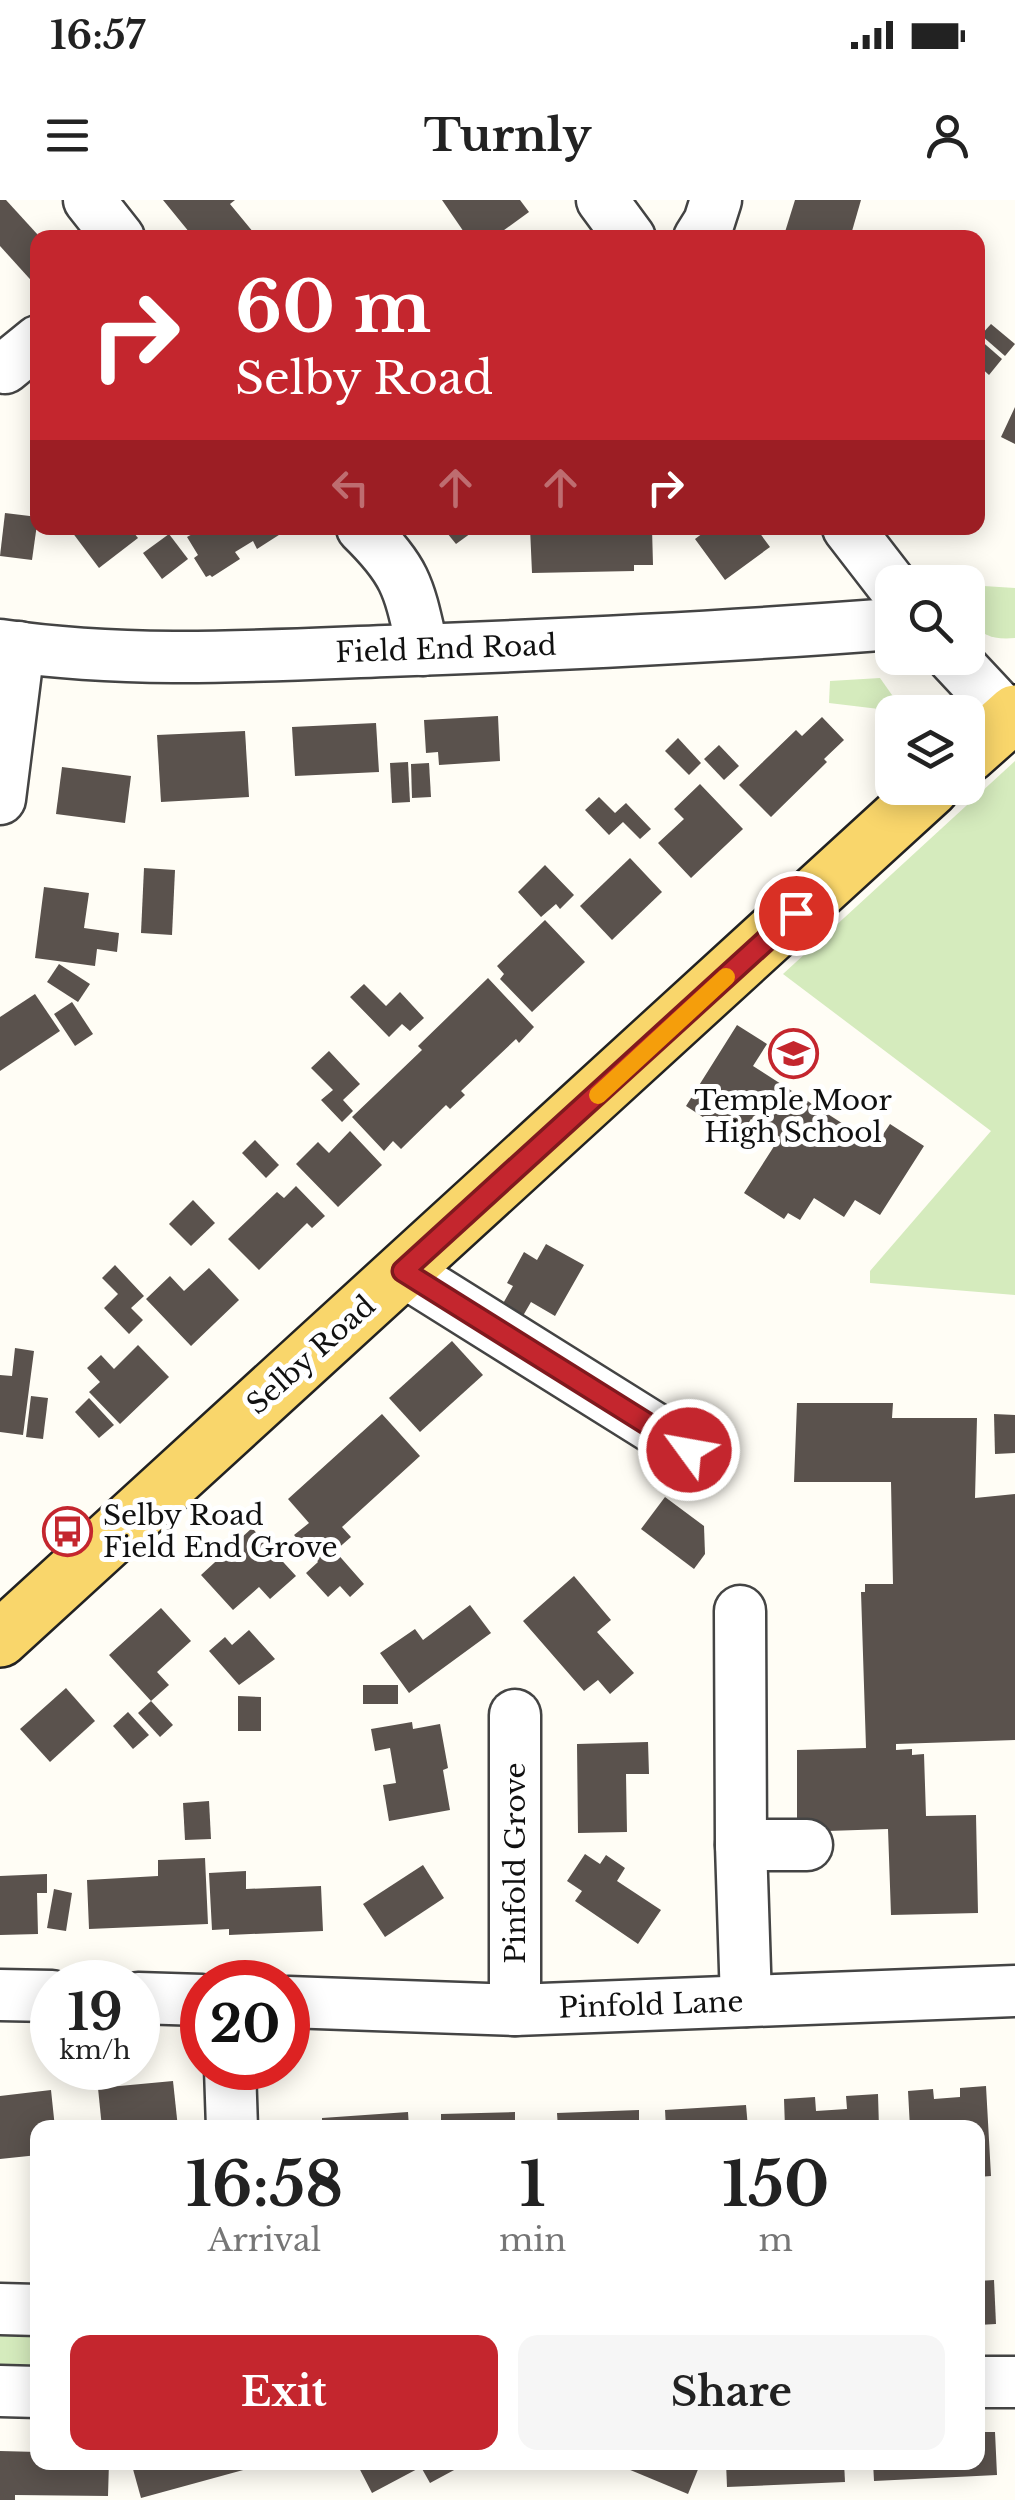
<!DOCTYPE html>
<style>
:root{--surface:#fff;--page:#f6f6f6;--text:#222;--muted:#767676;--accent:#c4262e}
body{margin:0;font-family:"Libre Baskerville",serif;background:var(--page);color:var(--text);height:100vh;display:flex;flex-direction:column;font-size:38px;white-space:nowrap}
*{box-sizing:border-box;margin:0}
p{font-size:32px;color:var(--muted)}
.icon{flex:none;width:55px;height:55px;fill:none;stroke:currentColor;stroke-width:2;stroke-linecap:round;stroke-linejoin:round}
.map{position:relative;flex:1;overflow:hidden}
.side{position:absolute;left:30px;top:1920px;width:955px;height:350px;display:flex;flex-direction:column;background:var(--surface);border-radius:20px;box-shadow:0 5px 25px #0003}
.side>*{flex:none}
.hud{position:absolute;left:30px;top:30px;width:955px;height:305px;border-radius:20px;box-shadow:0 5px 25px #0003;background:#c4262e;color:#fff;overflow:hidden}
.buttons{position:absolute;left:875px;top:365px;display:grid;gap:20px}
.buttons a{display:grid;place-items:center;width:110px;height:110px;border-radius:20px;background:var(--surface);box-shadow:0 5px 25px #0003;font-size:50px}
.speed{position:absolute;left:30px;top:1760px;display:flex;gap:20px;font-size:50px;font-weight:700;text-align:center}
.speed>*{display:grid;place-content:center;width:130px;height:130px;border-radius:50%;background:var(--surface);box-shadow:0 5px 25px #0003;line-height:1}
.speed small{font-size:25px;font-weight:400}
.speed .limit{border:15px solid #d22;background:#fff;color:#111}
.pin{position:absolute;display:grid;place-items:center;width:85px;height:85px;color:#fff;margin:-42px;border:5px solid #fff;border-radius:50%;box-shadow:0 2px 10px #0007}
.me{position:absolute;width:110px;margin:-55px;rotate:302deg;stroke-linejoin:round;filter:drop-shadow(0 0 8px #0008)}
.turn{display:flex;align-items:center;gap:35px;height:210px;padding:0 40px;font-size:45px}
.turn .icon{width:130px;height:130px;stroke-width:2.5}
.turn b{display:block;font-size:70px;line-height:85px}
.lanes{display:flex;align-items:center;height:95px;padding:0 40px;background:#0003;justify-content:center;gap:50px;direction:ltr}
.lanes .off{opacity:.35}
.eta{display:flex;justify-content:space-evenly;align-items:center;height:170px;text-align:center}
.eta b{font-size:60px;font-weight:800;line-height:70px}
.button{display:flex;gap:20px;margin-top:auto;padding:20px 40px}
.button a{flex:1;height:115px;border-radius:20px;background:var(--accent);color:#fff;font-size:40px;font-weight:800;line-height:115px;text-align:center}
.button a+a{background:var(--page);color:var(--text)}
.status{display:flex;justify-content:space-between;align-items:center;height:70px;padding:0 50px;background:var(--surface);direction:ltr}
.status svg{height:28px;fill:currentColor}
header{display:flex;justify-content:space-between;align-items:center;height:130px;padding:0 40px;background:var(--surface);font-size:45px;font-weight:800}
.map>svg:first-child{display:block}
</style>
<div class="status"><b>16:57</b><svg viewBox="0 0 49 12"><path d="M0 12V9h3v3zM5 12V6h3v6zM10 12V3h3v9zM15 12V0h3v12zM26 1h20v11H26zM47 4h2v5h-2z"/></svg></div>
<header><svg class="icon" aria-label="menu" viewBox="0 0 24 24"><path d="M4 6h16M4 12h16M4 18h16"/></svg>Turnly<svg class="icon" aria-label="person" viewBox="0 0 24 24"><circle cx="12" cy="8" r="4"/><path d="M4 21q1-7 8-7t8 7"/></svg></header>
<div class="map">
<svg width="1015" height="2300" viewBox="0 0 1015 2300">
<rect width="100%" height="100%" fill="#fffdf5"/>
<!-- green -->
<g fill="#d5ebbd">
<path d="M968,385l47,3v50c-41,4 -48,-19 -47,-53z"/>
<path d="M880,478l24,34 -75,-9 1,-22z"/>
<path d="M1015,561v534l-145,-12v-12l121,-140 -208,-157z"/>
<path d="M0,2125l37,2v49h-37z"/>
</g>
<!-- building -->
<g fill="#5a524d">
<path d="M0,0h6l32,35v53l-38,-42z"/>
<path d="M163,0h72l-5,4 28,34h-64z"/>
<path d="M442,0h78l9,12 -36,26h-25z"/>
<path d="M795,0h66l-11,38h-46l-19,-6z"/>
<path d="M991,124l24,20 -10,12 -24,-21z"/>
<path d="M978,138l24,21 -13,16 -11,-10z"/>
<path d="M1015,207v37l-14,-7z"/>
<path d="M5,313l33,4 -6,43 -32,-4z"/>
<path d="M69,328h61l8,10 -39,30z"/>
<path d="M203,328h76l3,5 -25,16 -4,-8 -18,11 5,7 -28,18 -2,-2 -4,2 -12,-19 4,-3 -11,-18z"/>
<path d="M443,328h35l-22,16z"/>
<path d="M530,328h122l1,37h-19v6l-102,2z"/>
<path d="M698,328h58l14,19 -45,33 -30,-41 8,-6z"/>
<path d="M169,334l19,25 -26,20 -19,-26z"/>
<path d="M498,516l2,45 -61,4 -1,-13 -12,1 -2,-33z"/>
<path d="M822,517l22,23 -20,19 3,3 -56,55 -32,-32 57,-55 6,6z"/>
<path d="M376,523l3,49 -84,4 -3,-49z"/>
<path d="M245,531l4,66 -88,5 -4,-67z"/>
<path d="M678,538l23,25 -12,12 -24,-24z"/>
<path d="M719,545l20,21 -15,14 -20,-21z"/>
<path d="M408,562l2,40 -18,1 -2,-40z"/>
<path d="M429,563l2,34 -19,1 -1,-34z"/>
<path d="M62,567l69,9 -6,47 -69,-9z"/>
<path d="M700,584l43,45 -52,49 -33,-35 26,-24 -10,-10z"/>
<path d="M599,597l16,16 11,-10 25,26 -11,10 -17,-17 -14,13 -24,-25z"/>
<path d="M630,658l32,34 -50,48 -32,-34z"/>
<path d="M545,665l29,30 -14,14 -4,-5 -15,13 -23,-25z"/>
<path d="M144,668l31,2 -3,65 -31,-2z"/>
<path d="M44,687l45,6 -5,35 35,5 -2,19 -20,-3 -2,17 -60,-8z"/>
<path d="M545,720l40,42 -53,50 -32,-33 4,-5 -7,-8z"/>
<path d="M59,764l31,20 -12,18 -31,-20z"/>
<path d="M488,778l46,49 -15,16 -3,-4 -55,52 4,4 -15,14 -4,-4 -45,44 -8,-8 -9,10 -32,-34 70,-67 -4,-4z"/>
<path d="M364,784l22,22 14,-14 24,26 -14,13 -8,-7 -13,13 -39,-40z"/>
<path d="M35,794l25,37 -60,40v-54z"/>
<path d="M72,802l21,32 -18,12 -21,-32z"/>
<path d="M737,825l30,19 -14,22 123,79 14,-21 34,22 -44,69 -25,-15 -11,17 -30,-19 -14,22 -12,-7 -4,6 -40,-26 36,-56 -29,-18 -13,21 -52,-34z"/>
<path d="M329,851l31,33 -17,16 10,11 -11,11 -21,-22 12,-10 -22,-22z"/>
<path d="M350,931l32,34 -44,42 -42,-43 22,-22 11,11z"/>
<path d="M255,940l24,25 -13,13 -24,-25z"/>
<path d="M296,986l29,30 -13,12 -5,-5 -48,47 -31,-31 49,-47 7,6z"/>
<path d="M193,1000l22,23 -24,23 -22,-22z"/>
<path d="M546,1044l38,21 -29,51 -24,-14 -18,31 -20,-12 20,-35 -6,-3 17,-31 13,8z"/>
<path d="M115,1065l29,31 -13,12 12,12 -14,14 -25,-26 14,-14 -16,-16z"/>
<path d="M209,1068l30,32 -48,46 -45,-47 24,-23 14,15z"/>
<path d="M452,1141l31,34 -63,57 -31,-34z"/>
<path d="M138,1145l31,32 -49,47 -31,-32 11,-10 -13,-14 14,-13 13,14z"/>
<path d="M15,1148l19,3 -11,84 -23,-3v-57l12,1z"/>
<path d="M31,1196l17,2 -5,41 -17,-2z"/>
<path d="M89,1198l25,27 -15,13 -24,-26z"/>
<path d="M797,1203h96l-1,15h85l-2,80 40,-4v246l-119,4v6l16,-1v6l12,-1 2,62 50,-1 2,98 -87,2 -3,-86 -91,3v-82l69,-2 -5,-156h4v-8h28l-2,-102h-97z"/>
<path d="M382,1214l38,42 -78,71 9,10 -16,14 29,33 -14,13 -10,-11 -12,11 -22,-24 12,-11 -24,-27 15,-12 -21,-24z"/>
<path d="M994,1214l21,1v38l-20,1z"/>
<path d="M665,1297l39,29 1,28 -11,15 -53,-40z"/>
<path d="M252,1328l44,48 -26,23 -11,-12 -26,23 -32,-35z"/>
<path d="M574,1376l37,44 -14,12 37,41 -24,21 -12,-14 -14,11 -61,-70z"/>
<path d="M470,1405l21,28 -82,60 -29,-40 35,-24 8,11z"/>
<path d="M161,1408l30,33 -34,31 12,13 -18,16 -42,-46z"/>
<path d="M249,1430l26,29 -36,26 -30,-34 16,-14 7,8z"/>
<rect x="363" y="1485" width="35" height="19"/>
<path d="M66,1488l29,33 -45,41 -30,-33z"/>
<path d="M238,1496l23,1v34h-23z"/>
<path d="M151,1501l22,24 -13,12 -22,-24z"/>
<path d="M128,1512l21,23 -16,14 -20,-23z"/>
<path d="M412,1522l1,7 27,-5 8,44 -5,2 7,40 -61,11 -6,-36 13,-2 -6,-35 -15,3 -4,-22z"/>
<path d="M648,1542l1,32h-23l1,58 -49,1 -1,-89z"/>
<path d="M209,1601l2,38 -26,1 -2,-37z"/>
<path d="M585,1654l15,10 6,-9 19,13 -8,13 44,29 -23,34 -63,-43 7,-10 -15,-10z"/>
<path d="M205,1658l3,66 -119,5 -2,-49 71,-4v-16z"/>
<path d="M423,1665l21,33 -59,39 -22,-33z"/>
<path d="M246,1671v18l75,-3 2,45 -94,4v-6l-17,1 -3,-57z"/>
<path d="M47,1674v19h-10l1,41 -38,1v-59z"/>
<path d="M54,1689l18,4 -6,38 -19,-3z"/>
<path d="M173,1881l5,47h-76l-4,-40z"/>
<path d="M986,1886l5,90 -13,1v-49h-68l-2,-37 25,-2 1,10 26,-2v-9z"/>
<path d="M51,1890l4,38h-17v27l-38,4v-63z"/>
<path d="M878,1894l1,34h-94l-1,-29 31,-2 1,14 31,-2 -1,-13z"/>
<path d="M746,1905l2,23h-82l-1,-18z"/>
<path d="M639,1910v18h-81l-1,-15z"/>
<path d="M408,1912l1,16h-87v-10z"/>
<path d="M515,1912v16h-74v-14z"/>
<path d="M994,2080l2,44 -18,1v-44z"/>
<path d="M978,2232h17l2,43 -123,6 -1,-19h105z"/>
<path d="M0,2251l38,1v10h71l-1,34 -93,-1v5h-15z"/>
<path d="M131,2262h134v2l-124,34z"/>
<path d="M356,2262h113l-39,21 -9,-16 -49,26z"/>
<path d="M611,2262h90l-13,32z"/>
<path d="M726,2262h118l1,20 -118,5z"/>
</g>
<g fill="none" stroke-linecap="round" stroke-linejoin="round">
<defs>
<g id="minor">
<path d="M89,0l30,38"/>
<path d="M602,0l28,38"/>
<path d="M699,38l10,-16 7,-22"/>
<path d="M5,168l33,-27"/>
<path d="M362,328c46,45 47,61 61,122"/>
<path d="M848,328l44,57"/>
<path d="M0,445c128,19 257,11 386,6 169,-6 338,-14 506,-27"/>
<path d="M953,458l56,60"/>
<path d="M0,599l19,-152"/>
<path d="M403,1071l286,179"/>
<path d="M740,1411l1,234 5,156"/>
<path d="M515,1515v295"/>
<path d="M741,1645h66"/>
<path d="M0,1795l52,1"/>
<path d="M138,1798l64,2"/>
<path d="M288,1802l227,8 500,-19"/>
<path d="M230,1868l2,60"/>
<path d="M0,2109l38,1"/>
<path d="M978,2182h37"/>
<path d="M0,2191l38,1"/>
</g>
<g id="major">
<path d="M968,555l47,-42"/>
<path d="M0,1439l931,-851"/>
</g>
</defs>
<!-- minor casing -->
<use href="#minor" stroke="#444" stroke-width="55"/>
<!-- major casing -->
<use href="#major" stroke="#222" stroke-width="60"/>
<!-- minor -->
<use href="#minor" stroke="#fff" stroke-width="50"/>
<!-- major -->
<use href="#major" stroke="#f9d66b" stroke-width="55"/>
</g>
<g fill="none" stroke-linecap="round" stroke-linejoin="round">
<defs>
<path id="route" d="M689,1250l-286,-179 393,-358"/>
</defs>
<!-- route casing -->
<use href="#route" stroke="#7f191e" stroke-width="25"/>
<!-- route -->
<use href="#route" stroke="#c4262e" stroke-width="18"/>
<!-- slow -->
<path stroke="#f59e0b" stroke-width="18" d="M598,895l128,-118"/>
</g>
<!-- icons -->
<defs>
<symbol id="school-ring" viewBox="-11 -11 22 22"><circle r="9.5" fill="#fff" stroke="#c4262e" stroke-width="1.5"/><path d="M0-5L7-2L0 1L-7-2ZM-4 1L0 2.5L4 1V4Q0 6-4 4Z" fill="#c4262e"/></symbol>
<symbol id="bus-ring" viewBox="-11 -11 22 22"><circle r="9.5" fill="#fff" stroke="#c4262e" stroke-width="1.5"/><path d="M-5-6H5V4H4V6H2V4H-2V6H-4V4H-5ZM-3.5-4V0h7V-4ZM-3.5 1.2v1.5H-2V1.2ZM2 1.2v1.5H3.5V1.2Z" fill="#c4262e"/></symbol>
</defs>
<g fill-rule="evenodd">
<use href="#school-ring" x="766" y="826" width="55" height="55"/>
<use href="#bus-ring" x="40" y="1304" width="55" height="55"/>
</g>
<g text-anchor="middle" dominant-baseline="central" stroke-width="10" stroke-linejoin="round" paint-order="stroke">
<!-- street labels -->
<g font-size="28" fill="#111" stroke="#fff">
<text transform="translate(446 449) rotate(-2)">Field End Road</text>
<text transform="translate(311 1155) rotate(-42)">Selby Road</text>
<text transform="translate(515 1663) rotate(-90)">Pinfold Grove</text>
<text transform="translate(651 1805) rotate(-2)">Pinfold Lane</text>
</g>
<!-- poi labels -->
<g font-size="28" fill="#111" stroke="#fff">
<text x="793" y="900">Temple Moor<tspan x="793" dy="32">High School</tspan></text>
<text x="103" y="1315" text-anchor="start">Selby Road<tspan x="103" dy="32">Field End Grove</tspan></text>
</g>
</g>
</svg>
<div class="buttons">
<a><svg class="icon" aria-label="search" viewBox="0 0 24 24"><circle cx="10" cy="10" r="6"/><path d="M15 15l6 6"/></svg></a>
<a><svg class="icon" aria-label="layers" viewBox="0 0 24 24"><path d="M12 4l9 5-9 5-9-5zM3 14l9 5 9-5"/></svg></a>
</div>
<div class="speed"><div>19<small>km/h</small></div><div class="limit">20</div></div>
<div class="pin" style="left:796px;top:713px;background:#d93025"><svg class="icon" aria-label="arrive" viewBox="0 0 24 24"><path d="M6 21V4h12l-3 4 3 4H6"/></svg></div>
<svg class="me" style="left:689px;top:1250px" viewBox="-20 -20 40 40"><circle r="17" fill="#c4262e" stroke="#fff" stroke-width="3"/><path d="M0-11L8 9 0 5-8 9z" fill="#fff"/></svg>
<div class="hud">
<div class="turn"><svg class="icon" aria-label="right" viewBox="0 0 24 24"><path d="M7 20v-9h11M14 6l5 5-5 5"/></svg><div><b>60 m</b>Selby Road</div></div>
<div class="lanes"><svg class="icon off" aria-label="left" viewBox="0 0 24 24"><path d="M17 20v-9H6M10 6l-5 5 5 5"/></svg><svg class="icon off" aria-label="ahead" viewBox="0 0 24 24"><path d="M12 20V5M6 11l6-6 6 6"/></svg><svg class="icon off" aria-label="ahead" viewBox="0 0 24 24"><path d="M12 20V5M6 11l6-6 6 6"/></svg><svg class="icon" aria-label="right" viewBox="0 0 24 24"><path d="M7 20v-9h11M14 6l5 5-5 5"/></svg></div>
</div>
<section class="side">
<div class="eta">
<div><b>16:58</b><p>Arrival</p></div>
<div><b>1</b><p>min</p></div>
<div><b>150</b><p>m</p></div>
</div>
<div class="button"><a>Exit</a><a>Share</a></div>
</section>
</div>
